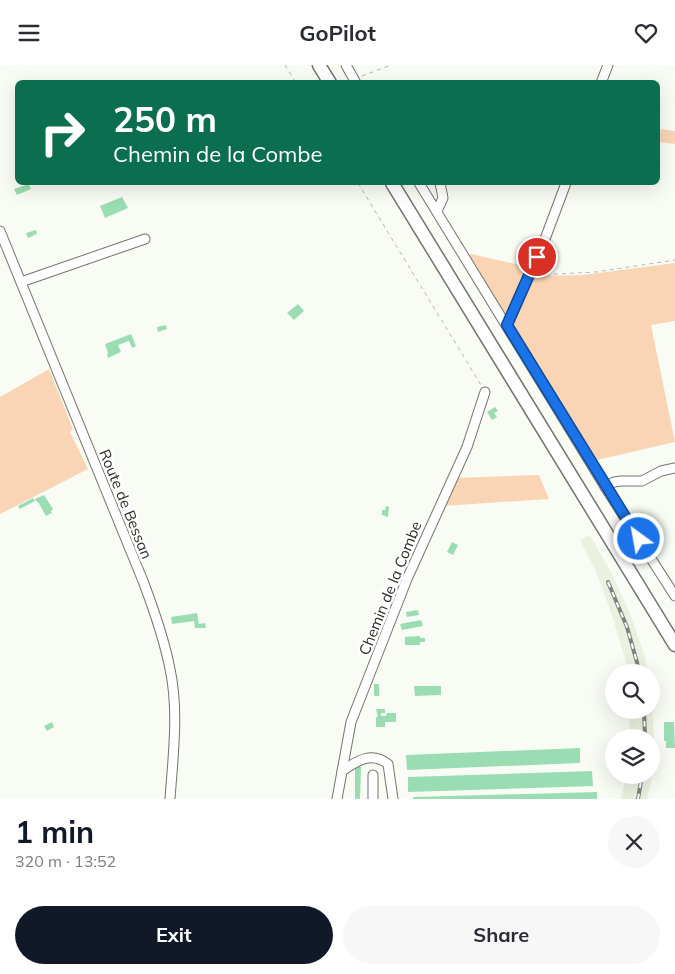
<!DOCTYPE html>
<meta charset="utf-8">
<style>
:root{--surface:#fff;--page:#f7f7f7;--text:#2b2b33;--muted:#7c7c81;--accent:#111827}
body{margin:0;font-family:Mulish,sans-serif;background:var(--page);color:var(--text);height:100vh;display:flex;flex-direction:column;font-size:19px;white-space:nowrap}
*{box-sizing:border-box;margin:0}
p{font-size:16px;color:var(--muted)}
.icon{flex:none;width:28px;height:28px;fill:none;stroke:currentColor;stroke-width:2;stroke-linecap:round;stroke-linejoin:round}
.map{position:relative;height:734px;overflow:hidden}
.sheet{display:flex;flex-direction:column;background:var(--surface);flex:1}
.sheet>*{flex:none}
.guide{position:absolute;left:15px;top:15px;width:645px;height:105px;border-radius:8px;box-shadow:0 5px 20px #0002;background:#0b6e4f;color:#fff;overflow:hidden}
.buttons{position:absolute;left:605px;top:599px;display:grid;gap:10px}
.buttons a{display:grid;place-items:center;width:55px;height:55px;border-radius:50%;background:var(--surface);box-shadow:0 5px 20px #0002;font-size:25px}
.pin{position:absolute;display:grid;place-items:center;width:42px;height:42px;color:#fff;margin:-21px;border:2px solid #fff;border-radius:50%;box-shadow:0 1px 5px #0007}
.me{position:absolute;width:55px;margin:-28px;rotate:328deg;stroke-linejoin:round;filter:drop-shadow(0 0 4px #0008)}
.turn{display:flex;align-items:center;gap:18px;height:105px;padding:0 15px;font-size:22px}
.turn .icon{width:65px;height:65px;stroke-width:2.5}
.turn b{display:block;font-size:35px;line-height:42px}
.round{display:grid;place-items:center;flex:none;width:52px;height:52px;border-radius:26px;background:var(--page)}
.summary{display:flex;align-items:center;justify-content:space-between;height:85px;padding:0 15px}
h1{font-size:30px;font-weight:700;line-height:38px;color:var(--accent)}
.primary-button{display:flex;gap:10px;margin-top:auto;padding:10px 15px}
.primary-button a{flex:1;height:58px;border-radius:30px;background:var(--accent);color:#fff;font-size:20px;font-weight:700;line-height:58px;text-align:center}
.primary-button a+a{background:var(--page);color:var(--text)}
header{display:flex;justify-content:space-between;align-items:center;height:65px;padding:0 15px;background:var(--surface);font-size:22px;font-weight:700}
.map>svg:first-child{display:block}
</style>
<header><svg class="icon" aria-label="menu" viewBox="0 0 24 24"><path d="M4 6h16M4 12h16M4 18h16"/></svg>GoPilot<svg class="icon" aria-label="heart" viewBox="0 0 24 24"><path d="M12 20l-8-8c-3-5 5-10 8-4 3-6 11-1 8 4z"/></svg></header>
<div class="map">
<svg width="675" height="734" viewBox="0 0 675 734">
<rect width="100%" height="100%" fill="#f9fcf4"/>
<!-- built -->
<g fill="#ebf1e1">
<path d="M590,470l22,39 19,42 14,41 3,15h-21l-1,-10 -14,-47 -17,-46 -15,-29z"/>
<path d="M651,626l3,45 -2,40 -5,23h-26l5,-24h25v-38h-21l-1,-27h22z"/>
</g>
<!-- green -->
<g fill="#f9d5b5">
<path d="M661,64l14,2v13l-17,-2z"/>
<path d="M471,189l58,13 -23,49 -3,-2 -34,-58z"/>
<path d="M675,198v58l-24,4 24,117 -78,18 -86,-135 22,-49 50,-1z"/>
<path d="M49,304l24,60 -3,3 18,37 -88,45v-117z"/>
<path d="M539,410l10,24 -107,7 13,-28z"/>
</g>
<!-- building -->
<g fill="#9addb2">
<path d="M29,119l2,5 -14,6 -3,-6z"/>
<path d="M122,132l6,11 -23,10 -5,-12z"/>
<path d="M36,165l1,4 -9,4 -2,-5z"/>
<path d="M298,239l6,7 -10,9 -7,-7z"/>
<path d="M166,260l1,4 -9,3 -1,-5z"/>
<path d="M131,269l5,12 -4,2 -3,-7 -11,4 3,7 -13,6 -1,-4 1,-1 -3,-9z"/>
<path d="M495,342l3,4 -4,2 3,4 -5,3 -5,-8z"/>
<path d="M44,430l9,14 -2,2 1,2 -6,3 -8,-14h-1l-2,-3z"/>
<path d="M33,433l2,3 -15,8 -2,-3z"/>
<path d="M386,441l3,1 -1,10 -6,-2v-5h3z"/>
<path d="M452,477l6,3 -5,10 -6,-3z"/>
<path d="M418,545l1,5 -12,2 -1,-5z"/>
<path d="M197,548l2,11 6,-1 1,5h-11l-1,-7 -22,3 -1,-7z"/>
<path d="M421,555l2,6 -21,4 -2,-6z"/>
<path d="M420,571v2h5v4h-5v3h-15v-8z"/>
<rect x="374" y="619" width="5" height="12"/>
<path d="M414,621h27v9l-26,1z"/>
<path d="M376,644h9v4h-4v3h5l1,-3h9v9h-11v5h-9v-10h2z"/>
<path d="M52,657l2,5 -7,4 -3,-5z"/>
<path d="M664,657h10l1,26h-9v-7h-2z"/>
<path d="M580,683v15l-173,7 -1,-15z"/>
<path d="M355,702h6l-1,32h-5z"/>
<path d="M592,706l1,15 -185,6v-15z"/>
<path d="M597,727v7h-184v-2z"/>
</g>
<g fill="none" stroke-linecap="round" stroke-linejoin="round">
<defs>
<g id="minor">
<path d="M346,0l10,18"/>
<path d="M601,18l7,-18"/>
<path d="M419,118l188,307 68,106"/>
<path d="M437,146l6,-13 -3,-15"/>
<path d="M0,166l143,350c11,29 21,57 27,88 9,42 3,87 0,130"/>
<path d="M21,217l124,-43"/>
<path d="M507,260l38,-86 21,-56"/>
<path d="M605,422l9,-5 7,-1h21l19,-10 14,-3"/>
<path d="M342,706c15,-10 29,-20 46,-7l5,35"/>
<path d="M337,734l14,-77 56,-143 60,-132 18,-55"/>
<path d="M373,734v-24"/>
</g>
<g id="highway">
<path d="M319,0l11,18"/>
<path d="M392,118l283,462"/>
</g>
</defs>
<!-- minor casing -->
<use href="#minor" stroke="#72756e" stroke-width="11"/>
<!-- highway casing -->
<use href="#highway" stroke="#72756e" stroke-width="15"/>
<!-- path -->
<g stroke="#b5b7b1" stroke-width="1" stroke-dasharray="4 4" stroke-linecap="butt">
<path d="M285,0l11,18"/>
<path d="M362,11l29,-11"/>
<path d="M358,118l123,202"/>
<path d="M538,210l58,-3 79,-12"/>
</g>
<!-- minor -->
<use href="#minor" stroke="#fff" stroke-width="9"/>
<!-- highway -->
<use href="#highway" stroke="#fff" stroke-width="12"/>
<defs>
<g id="rail">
<path d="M608,517l19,45 13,46"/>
<path d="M644,645l1,27"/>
<path d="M638,734l4,-24"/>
</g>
</defs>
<!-- rail casing -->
<use href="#rail" stroke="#80837d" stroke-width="4"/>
<!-- rail -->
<use href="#rail" stroke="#fff" stroke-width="2" stroke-dasharray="5.5" stroke-linecap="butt"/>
</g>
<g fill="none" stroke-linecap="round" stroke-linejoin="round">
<defs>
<path id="route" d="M537,192l-30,68 132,214"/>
</defs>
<!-- route casing -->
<use href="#route" stroke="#114b97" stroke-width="12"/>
<!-- route -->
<use href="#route" stroke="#1a73e8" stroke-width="9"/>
</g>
<g text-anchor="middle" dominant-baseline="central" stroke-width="5" stroke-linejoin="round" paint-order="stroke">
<!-- street labels -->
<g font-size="15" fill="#292b27" stroke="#fff">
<text transform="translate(126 439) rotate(68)">Route de Bessan</text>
<text transform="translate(390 523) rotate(-68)">Chemin de la Combe</text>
</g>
</g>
</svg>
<div class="buttons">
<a><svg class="icon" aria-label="search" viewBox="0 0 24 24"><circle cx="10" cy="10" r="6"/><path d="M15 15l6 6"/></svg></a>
<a><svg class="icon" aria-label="layers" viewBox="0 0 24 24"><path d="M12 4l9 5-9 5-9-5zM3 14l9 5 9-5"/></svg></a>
</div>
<div class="pin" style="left:537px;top:192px;background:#d93025"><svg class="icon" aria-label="arrive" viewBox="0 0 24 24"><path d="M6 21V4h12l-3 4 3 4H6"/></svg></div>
<svg class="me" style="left:639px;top:474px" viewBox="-20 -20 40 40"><circle r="17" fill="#1a73e8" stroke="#fff" stroke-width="3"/><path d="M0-11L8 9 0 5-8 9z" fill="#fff"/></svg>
<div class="guide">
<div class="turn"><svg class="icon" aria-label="right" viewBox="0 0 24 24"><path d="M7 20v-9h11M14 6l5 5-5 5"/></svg><div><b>250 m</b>Chemin de la Combe</div></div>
</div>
</div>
<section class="sheet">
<div class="summary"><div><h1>1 min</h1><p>320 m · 13:52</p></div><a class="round"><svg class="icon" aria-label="close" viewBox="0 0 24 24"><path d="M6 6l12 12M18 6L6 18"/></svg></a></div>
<div class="primary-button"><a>Exit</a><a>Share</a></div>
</section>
